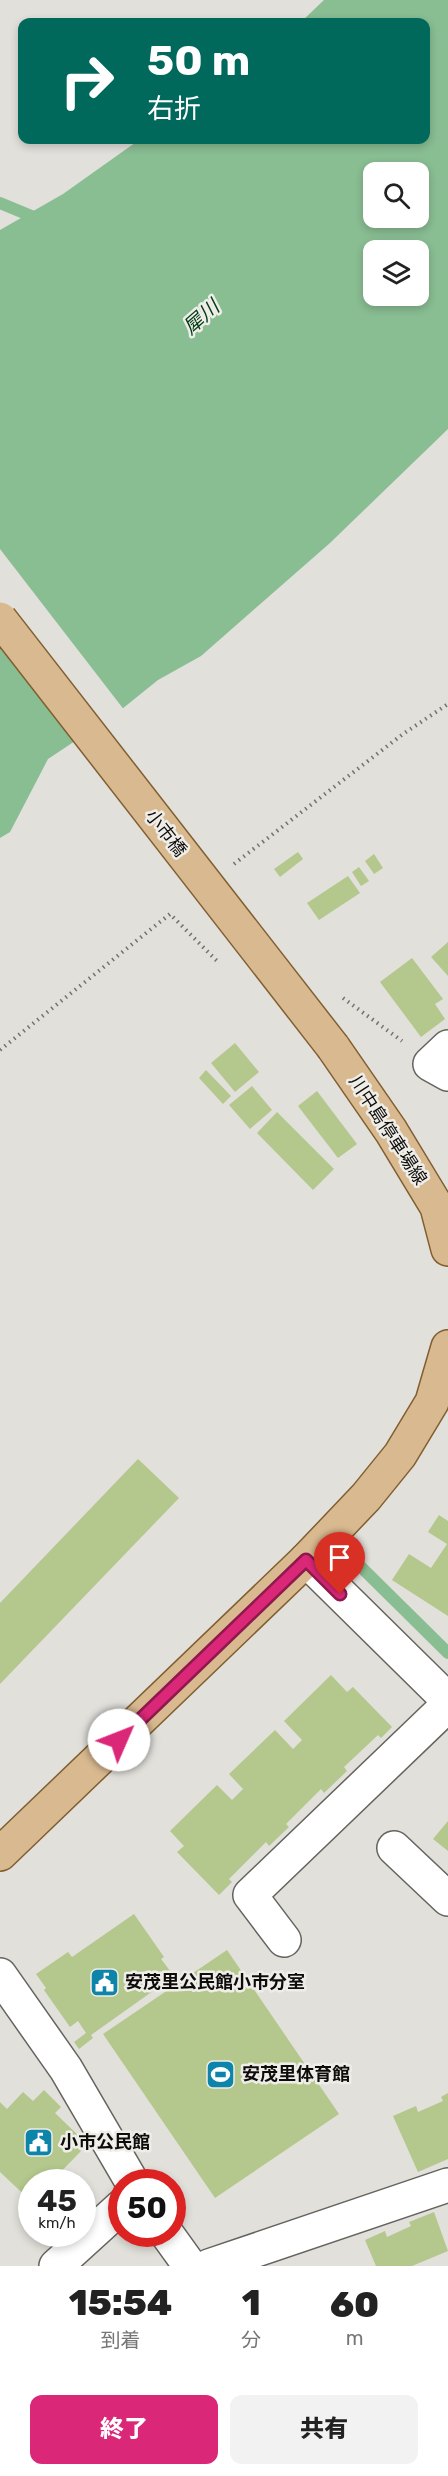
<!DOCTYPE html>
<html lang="ja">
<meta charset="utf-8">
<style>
:root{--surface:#fff;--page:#f2f2f2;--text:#222;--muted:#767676;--accent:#db2777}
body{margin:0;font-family:Rubik,"Noto Sans JP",sans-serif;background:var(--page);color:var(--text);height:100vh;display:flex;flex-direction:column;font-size:22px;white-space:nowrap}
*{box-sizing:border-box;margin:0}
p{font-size:20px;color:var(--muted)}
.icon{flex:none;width:33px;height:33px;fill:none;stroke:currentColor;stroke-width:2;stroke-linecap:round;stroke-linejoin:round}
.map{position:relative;height:2266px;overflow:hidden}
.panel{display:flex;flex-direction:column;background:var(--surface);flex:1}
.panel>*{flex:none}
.banner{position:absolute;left:18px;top:18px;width:412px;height:126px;border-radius:12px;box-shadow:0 3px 9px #0003;background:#00695c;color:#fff;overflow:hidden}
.controls{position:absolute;left:363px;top:162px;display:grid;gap:12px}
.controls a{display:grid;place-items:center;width:66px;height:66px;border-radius:12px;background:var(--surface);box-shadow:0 3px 9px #0003;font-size:30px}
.speed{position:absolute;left:18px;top:2169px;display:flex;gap:12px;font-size:30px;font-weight:700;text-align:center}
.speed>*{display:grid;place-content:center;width:78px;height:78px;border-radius:50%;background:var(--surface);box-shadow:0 3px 9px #0003;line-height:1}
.speed small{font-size:15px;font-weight:400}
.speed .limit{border:9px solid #d22;background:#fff;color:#111}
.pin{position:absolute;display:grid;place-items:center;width:51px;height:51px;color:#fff;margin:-62px -26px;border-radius:50% 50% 50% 0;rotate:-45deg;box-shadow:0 0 6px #0007}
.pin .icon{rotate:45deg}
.me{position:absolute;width:66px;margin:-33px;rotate:46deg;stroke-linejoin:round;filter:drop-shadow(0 0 4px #0008)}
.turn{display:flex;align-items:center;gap:21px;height:126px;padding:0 30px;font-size:27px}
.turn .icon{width:78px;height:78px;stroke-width:2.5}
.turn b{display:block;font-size:42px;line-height:51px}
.eta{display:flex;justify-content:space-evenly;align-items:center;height:102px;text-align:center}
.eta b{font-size:36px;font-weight:800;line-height:42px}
.action{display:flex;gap:12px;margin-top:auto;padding:12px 30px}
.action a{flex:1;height:69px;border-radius:12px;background:var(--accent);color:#fff;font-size:24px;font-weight:800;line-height:69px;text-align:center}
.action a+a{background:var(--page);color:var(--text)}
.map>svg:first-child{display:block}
</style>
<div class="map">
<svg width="448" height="2266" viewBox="0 0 448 2266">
<rect width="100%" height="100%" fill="#e1e0db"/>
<!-- water -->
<path fill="#89bd92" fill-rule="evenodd" d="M324,0h124v429l-118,114 -129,113 -43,24 -41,33 -69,46 -38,73 -10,6v-608l63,-36 76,-54h287v-118h-125zM374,172h44v46h-44zM374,250h44v46h-44z"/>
<!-- pier -->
<path fill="#e1e0db" d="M0,549l125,162 -49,33 -76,-98z"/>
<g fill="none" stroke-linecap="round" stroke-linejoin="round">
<!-- stream -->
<g stroke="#89bd92" stroke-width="12">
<path d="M0,203l41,17"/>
<path d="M359,1565l89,88"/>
</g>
</g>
<!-- building -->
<g fill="#b4c78c">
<path d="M298,852l5,7 -23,18 -6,-8z"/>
<path d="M374,854l9,14 -9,6 -9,-13z"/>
<path d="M359,867l10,14 -8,5 -9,-14z"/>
<path d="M348,876l12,17 -41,27 -12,-17z"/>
<path d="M448,942v34l-17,-19z"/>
<path d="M412,958l31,41 -8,5 10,15 -24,18 -41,-55z"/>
<path d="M235,1043l24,29 -24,20 -24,-29z"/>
<path d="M206,1070l25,26 -8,8 -24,-26z"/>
<path d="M252,1086l20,24 -22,19 -21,-24z"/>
<path d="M317,1091l40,53 -19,14 -40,-52z"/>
<path d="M277,1112l57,57 -21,21 -56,-57z"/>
<path d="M138,1459l41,39 -179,186v-81z"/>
<path d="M439,1515l9,6v95l-56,-36 17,-26 22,14 16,-24 -19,-12z"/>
<path d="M331,1675l16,17 6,-5 39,40 -11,11 -3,-3 -34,32 3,4 -23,22 -3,-4 -35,35 3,3 -20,19 -3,-4 -37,37 3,3 -13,13 -42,-43 7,-6 -14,-15 47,-46 15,15 11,-11 -14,-15 46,-44 18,19 9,-9 -18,-19z"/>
<path d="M448,1821v30l-15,-12z"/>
<path d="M134,1914l30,43 -3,2 13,17 -83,59 2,3 -14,11 -5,-7 12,-9 -8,-12 -8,6 -26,-37 2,-2 -10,-14 32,-22 4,5z"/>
<path d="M227,1950l112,164 -124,84 -112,-164z"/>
<path d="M44,2090l17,17 -6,6 27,26 -6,7 5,5 -30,31h-19v20l-32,-30v-70l7,7 16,-17 10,9z"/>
<path d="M448,2093v66l-30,13 -25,-56 23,-10 2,6 25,-11 -2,-4z"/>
<path d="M434,2212l14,39 -36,15h-36l-11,-26 20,-9 2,6 24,-11 -2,-4z"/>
</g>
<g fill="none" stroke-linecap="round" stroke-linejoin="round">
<defs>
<g id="minor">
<path d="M448,1047l-18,17 18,10"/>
<path d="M306,1560l142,140"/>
<path d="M394,1848l54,51"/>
<path d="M284,1940l-34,-45 198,-190"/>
<path d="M0,1975l66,94 66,113"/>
<path d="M167,2234l23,32"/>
<path d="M56,2266l66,-60"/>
<path d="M209,2266l239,-81"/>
</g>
<g id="major">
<path d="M333,1047l58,84 46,76 11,42"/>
<path d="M0,1854l306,-294 60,-63 34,-42 32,-53 16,-55"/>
</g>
</defs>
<!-- minor casing -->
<use href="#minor" stroke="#64635e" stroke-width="36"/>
<!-- major casing -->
<use href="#major" stroke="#815e30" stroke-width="36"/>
<!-- path -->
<g stroke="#73726f" stroke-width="4" stroke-dasharray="1.5 4.5" stroke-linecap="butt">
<path d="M234,864l169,-130 45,-30"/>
<path d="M343,998l59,43"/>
<path d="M0,1050l170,-136 48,48"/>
</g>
<!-- minor -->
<use href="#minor" stroke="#fff" stroke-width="33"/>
<!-- major -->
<use href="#major" stroke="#d9b98f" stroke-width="33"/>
<defs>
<path id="major-bridge" d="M0,619l333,428"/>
</defs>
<!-- major-bridge casing -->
<use href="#major-bridge" stroke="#815e30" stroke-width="36" stroke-linecap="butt"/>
<!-- major-bridge -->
<use href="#major-bridge" stroke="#d9b98f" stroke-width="33"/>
</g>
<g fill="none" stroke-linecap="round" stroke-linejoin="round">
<defs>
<path id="route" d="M119,1740l187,-180 34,34"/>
</defs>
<!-- route casing -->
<use href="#route" stroke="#8e194d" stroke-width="15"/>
<!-- route -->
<use href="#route" stroke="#db2777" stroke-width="10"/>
</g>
<!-- icons -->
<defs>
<symbol id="civic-square" viewBox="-11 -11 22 22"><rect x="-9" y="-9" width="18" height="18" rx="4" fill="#0d84a9" stroke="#efede8"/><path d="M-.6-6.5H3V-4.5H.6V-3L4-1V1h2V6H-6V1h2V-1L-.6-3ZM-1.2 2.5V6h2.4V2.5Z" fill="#fff"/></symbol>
<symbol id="stadium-square" viewBox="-11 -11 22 22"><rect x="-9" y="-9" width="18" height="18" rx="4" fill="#0d84a9" stroke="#efede8"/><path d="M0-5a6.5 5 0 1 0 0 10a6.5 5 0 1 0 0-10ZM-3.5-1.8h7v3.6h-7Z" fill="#fff"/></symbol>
</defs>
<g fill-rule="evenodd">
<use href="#civic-square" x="88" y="1966" width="33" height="33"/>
<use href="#stadium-square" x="204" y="2058" width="33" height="33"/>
<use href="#civic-square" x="22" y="2126" width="33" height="33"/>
</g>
<g text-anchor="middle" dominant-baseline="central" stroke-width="5" stroke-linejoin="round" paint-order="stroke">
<!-- street labels -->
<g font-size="18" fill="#0d0c0b" stroke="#efede8">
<text transform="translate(166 833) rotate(52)">小市橋</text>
<text transform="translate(388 1130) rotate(57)">川中島停車場線</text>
</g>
<!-- poi labels -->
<g font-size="18" font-weight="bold" fill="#0d0c0b" stroke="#efede8" text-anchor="start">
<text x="125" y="1982">安茂里公民館小市分室</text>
<text x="242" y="2074">安茂里体育館</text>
<text x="60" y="2142">小市公民館</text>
</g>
<!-- water labels -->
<g font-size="20" font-style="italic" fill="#003c14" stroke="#efede8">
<text transform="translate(201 317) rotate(-41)">犀川</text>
</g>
</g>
</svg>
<div class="controls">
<a><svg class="icon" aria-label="search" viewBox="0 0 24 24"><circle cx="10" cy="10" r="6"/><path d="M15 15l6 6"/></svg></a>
<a><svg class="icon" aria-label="layers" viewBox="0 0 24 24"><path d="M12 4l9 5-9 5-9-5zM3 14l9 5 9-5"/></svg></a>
</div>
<div class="speed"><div>45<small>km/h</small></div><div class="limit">50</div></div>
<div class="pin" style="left:340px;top:1594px;background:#d93025"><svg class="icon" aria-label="arrive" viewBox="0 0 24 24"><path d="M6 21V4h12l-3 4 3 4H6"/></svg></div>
<svg class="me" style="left:119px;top:1740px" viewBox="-20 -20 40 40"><circle r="19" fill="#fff"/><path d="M0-13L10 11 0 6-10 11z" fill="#db2777"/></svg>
<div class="banner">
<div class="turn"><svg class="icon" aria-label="right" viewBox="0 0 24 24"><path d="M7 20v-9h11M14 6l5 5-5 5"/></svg><div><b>50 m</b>右折</div></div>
</div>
</div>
<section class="panel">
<div class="eta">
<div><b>15:54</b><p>到着</p></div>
<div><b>1</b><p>分</p></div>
<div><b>60</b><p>m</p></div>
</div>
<div class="action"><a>終了</a><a>共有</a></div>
</section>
